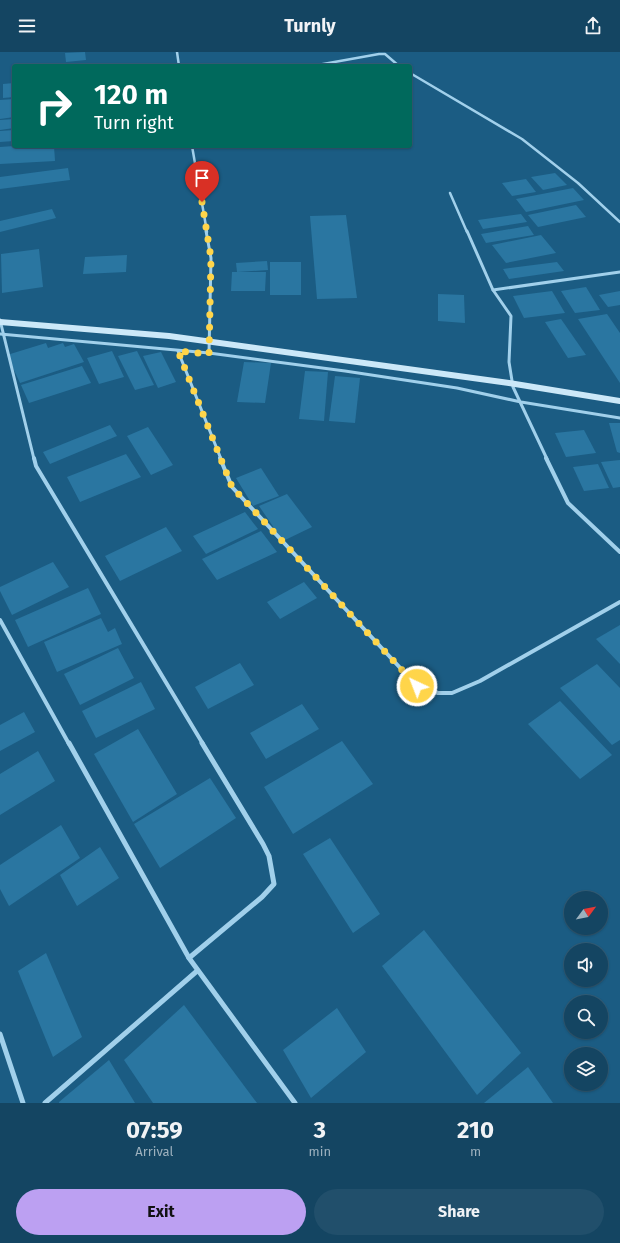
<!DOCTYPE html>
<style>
:root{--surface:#144562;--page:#214f6b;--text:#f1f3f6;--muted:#9db1be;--line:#335d77;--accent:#bca0f2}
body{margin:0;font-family:"Fira Sans",sans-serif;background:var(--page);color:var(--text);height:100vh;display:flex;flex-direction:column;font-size:15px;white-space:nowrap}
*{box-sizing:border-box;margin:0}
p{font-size:13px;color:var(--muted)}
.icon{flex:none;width:22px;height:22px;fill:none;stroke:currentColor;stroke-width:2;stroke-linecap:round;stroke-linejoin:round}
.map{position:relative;height:1051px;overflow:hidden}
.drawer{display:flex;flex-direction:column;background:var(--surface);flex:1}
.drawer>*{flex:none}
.top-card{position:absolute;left:12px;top:12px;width:400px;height:84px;border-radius:4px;box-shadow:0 1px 3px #0004,0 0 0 1px var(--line);background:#00695c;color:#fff;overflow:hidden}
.needle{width:26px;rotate:58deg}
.buttons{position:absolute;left:564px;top:839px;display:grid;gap:8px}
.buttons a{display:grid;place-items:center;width:44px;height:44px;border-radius:50%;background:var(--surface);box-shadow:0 1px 3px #0004,0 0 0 1px var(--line);font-size:20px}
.pin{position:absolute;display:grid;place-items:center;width:34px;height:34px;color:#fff;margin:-41px -17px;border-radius:50% 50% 50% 0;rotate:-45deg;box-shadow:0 0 4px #0007}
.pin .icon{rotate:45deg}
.me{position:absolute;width:44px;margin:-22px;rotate:317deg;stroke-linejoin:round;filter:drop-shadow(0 0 3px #0008)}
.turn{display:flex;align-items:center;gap:14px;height:84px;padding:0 16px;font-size:18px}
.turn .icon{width:52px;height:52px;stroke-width:2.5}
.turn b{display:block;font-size:28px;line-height:34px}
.eta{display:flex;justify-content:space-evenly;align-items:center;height:68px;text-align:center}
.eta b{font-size:24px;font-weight:700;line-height:28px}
.cta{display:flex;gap:8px;margin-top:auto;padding:8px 16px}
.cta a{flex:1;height:46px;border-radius:24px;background:var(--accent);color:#111;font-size:16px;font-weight:700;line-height:46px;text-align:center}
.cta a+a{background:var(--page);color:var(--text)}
header{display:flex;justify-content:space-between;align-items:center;height:52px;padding:0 16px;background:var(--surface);font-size:18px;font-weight:700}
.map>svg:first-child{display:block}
</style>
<header><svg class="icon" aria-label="menu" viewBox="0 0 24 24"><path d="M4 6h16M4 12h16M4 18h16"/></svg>Turnly<svg class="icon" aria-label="share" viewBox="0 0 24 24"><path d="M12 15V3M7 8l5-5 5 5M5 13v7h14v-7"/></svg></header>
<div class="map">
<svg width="620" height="1051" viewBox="0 0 620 1051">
<rect width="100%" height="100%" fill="#1b5c83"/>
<!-- building -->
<g fill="#2a76a1">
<path d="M85,0l1,8 -20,2 -1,-9z"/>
<path d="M14,31v14l-11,1v-14z"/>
<path d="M14,47v18l-14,2v-19z"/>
<path d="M14,67v9l-14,2v-10z"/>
<path d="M14,78v11l-14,1v-11z"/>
<path d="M14,94h40l1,15 -55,3v-17z"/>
<path d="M68,116l2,12 -70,9v-12z"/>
<path d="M555,121l12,12 -24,5 -12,-13z"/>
<path d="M526,127l10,13 -24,4 -10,-13z"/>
<path d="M573,136l11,12 -58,12 -10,-13z"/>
<path d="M576,153l10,12 -48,10 -10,-12z"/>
<path d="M52,157l4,9 -56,14v-11z"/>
<path d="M521,162l6,8 -44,7 -5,-9z"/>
<path d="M346,163l11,83 -40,1 -7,-83z"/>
<path d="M528,174l6,9 -48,8 -5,-9z"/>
<path d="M541,183l15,18 -50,10 -14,-18z"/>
<path d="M39,197l4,38 -41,6 -1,-39z"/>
<path d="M127,203l-1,17 -43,2 2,-17z"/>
<path d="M267,209l1,9 -31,2 -1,-9z"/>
<rect x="270" y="210" width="31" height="33"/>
<path d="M557,210l7,9 -55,8 -6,-10z"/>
<path d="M232,220h34l-1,19h-34z"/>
<path d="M586,235l14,23 -25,3 -14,-22z"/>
<path d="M552,239l13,22 -41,5 -11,-22z"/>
<path d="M620,239v14l-12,2 -9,-12z"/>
<path d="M438,242l26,1 1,28 -27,-2z"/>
<path d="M607,262l13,19v50l-42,-64z"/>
<path d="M561,267l25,36 -18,3 -23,-36z"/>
<path d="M46,291l2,5 15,-5 2,4 9,-3 10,18 -64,21 -13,-28z"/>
<path d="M112,299l12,26 -25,7 -12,-26z"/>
<path d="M137,299l17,34 -19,5 -17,-34z"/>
<path d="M161,300l15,30 -18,6 -15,-32z"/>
<path d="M244,310l27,1 -6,40 -28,-1z"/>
<path d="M82,314l9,17 -62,20 -8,-18z"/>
<path d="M305,319l23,1 -4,49 -25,-2z"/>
<path d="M335,324l25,2 -5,45 -26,-2z"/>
<path d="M609,371h11v30l-3,-1z"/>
<path d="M110,373l7,11 -67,28 -7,-12z"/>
<path d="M148,375l25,38 -22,10 -24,-39z"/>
<path d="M584,378l12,23 -30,4 -11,-24z"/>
<path d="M126,402l15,23 -61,25 -13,-25z"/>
<path d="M620,408v27l-7,1 -12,-26z"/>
<path d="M598,412l11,24 -25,3 -11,-24z"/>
<path d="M261,416l18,28 -26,10 -17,-28z"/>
<path d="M287,442l25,33 -29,14 -24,-35z"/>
<path d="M245,460l13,17 -52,25 -13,-18z"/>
<path d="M166,475l16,24 -62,30 -15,-25z"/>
<path d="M261,479l16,21 -60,28 -15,-21z"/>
<path d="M53,510l16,25 -57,28 -12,-24v-4z"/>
<path d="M304,530l13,16 -37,21 -13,-17z"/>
<path d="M88,536l13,26 -73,33 -13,-27z"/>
<path d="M101,566l7,14 7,-4 7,16 -65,28 -13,-30z"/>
<path d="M620,573v39l-24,-25z"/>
<path d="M118,596l16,30 -54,27 -16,-31z"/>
<path d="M240,611l14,22 -46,24 -13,-22z"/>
<path d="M597,612l23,24v52l-8,5 -52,-57z"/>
<path d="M141,630l14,27 -59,29 -14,-27z"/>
<path d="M560,649l52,54 -32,24 -52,-55z"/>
<path d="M302,652l17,25 -53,30 -16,-26z"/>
<path d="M24,660l11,20 -35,19v-26z"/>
<path d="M138,677l39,65 -44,28 -39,-68z"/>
<path d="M342,689l31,43 -80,50 -29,-47z"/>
<path d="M38,699l17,30 -55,34v-41z"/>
<path d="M210,726l26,40 -76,50 -26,-44z"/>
<path d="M61,773l19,33 -71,48 -9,-17v-24z"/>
<path d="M330,786l50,76 -27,19 -50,-79z"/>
<path d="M100,795l19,31 -42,28 -17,-31z"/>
<path d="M424,878l97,123 -44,42 -95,-129z"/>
<path d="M46,901l36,84 -29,20 -35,-86z"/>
<path d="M184,953l73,98h-104l-29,-43z"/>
<path d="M337,956l29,44 -55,46 -28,-48z"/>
<path d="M109,1008l26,43h-76v-1z"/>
<path d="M528,1015l25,36h-69z"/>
</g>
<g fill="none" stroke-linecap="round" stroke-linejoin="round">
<!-- street-far3 -->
<g stroke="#a1d0eb" stroke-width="2.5">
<path d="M177,0l2,14"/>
<path d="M312,14l67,-12h6l14,12"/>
<path d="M410,21l112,66 56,44 42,39"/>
<path d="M192,94l15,86"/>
<path d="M450,141l17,39"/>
</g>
<!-- street-far2 -->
<g stroke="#a1d0eb" stroke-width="3">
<path d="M206,179l5,27 -2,95"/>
<path d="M467,179l26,59 18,26 -2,46 4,25 34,72"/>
<path d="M493,238l127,-18"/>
<path d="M0,268l34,139"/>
<path d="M0,282l209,19 136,18 112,17 64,14 99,16"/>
<path d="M178,299l43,108"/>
</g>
<!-- street-far1 -->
<g stroke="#a1d0eb" stroke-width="4">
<path d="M34,406l2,8 167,278"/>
<path d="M220,406l12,29 185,199 21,7h14l28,-12 140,-79"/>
<path d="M546,406l22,45 52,49"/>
<path d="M0,568l69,124"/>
</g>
<!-- street -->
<g stroke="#a1d0eb" stroke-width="5">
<path d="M69,691l120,215 106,145"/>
<path d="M189,906l73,-61 12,-13 -5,-28 -6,-12 -61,-101"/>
<path d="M0,982l23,69"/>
<path d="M45,1051l152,-132"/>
</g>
<!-- secondary-bridge -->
<path stroke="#cce8f8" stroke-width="6" d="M0,270l169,14 340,47 111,18"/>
</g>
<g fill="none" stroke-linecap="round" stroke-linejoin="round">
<!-- route -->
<path stroke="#ffd54a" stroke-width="7" stroke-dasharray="0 12.6" d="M202,150l9,56 -2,96 -31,-3 54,136 185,199"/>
</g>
</svg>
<div class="buttons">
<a><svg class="needle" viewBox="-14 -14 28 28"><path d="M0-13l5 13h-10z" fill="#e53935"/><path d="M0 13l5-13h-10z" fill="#9db1be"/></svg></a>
<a><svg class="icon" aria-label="sound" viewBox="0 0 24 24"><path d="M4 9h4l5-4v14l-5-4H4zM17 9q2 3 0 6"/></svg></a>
<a><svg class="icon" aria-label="search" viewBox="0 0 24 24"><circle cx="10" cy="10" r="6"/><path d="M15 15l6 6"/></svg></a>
<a><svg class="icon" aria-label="layers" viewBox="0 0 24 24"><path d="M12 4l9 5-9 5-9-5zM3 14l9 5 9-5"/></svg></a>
</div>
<div class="pin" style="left:202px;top:150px;background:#d93025"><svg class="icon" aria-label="arrive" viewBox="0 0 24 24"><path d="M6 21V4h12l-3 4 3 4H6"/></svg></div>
<svg class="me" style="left:417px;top:634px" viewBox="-20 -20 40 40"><circle r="17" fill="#ffd54a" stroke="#fff" stroke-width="3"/><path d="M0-11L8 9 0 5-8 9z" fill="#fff"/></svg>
<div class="top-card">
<div class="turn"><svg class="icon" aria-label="right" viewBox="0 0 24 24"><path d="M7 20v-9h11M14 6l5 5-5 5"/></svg><div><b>120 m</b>Turn right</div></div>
</div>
</div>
<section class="drawer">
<div class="eta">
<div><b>07:59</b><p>Arrival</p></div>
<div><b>3</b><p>min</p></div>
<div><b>210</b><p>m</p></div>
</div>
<div class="cta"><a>Exit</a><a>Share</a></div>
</section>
